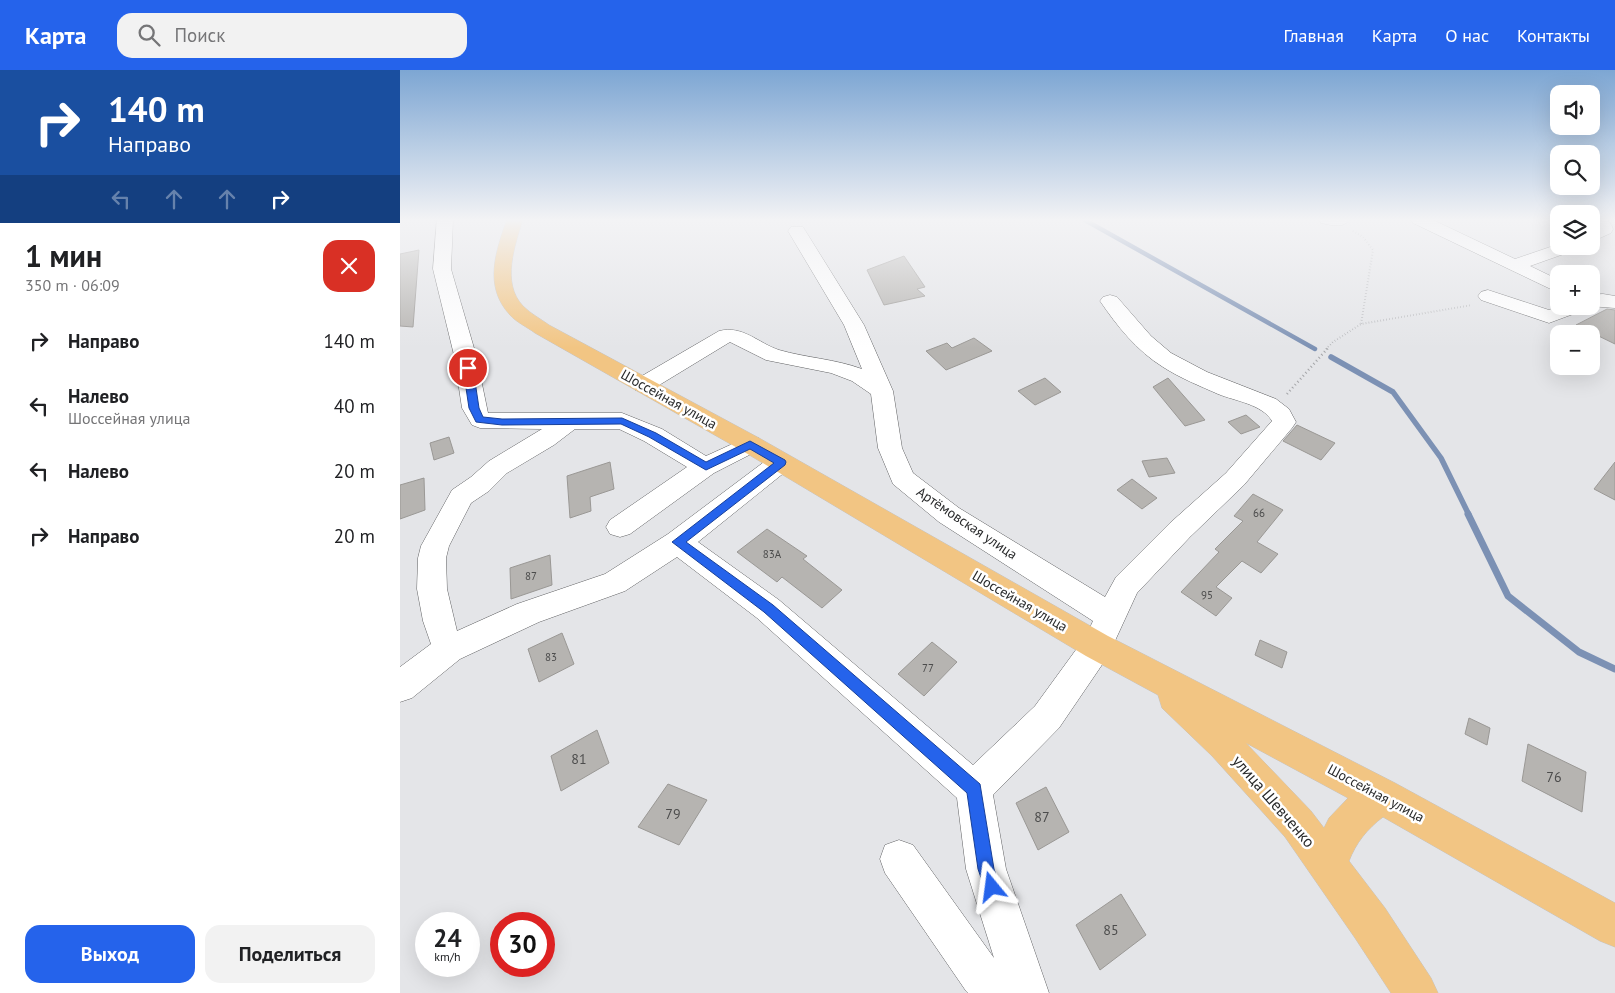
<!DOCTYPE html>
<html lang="ru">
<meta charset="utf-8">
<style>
:root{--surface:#fff;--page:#f2f2f2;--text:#202124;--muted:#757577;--accent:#2563eb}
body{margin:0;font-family:"PT Sans",sans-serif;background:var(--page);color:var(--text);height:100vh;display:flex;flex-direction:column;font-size:19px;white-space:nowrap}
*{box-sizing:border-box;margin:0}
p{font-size:16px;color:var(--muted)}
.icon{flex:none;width:28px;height:28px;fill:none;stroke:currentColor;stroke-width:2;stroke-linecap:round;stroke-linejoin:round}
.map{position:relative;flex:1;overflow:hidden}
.details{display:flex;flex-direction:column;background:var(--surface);width:400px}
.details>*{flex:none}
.hud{background:#1a4fa0;color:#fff;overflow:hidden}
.buttons{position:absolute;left:1150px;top:15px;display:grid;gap:10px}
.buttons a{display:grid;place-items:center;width:50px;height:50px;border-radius:10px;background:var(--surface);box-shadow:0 5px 20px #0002;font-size:25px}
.speed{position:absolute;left:15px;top:842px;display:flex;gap:10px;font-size:25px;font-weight:700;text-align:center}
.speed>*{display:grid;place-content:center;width:65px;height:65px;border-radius:50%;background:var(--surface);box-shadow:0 5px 20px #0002;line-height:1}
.speed small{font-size:12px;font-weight:400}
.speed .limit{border:8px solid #d22;background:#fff;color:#111}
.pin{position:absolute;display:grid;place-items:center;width:42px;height:42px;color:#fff;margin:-21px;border:2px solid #fff;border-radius:50%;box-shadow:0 1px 5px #0007}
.me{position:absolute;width:55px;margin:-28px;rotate:344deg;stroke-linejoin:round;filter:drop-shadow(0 0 4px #0008)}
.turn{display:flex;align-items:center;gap:18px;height:105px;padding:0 25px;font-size:22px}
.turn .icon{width:65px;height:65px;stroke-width:2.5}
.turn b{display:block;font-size:35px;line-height:42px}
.lanes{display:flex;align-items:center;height:48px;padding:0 25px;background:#0003;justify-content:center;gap:25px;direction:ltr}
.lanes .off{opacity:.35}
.round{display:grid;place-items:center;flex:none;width:52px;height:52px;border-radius:15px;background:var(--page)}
.head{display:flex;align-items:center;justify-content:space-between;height:85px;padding:0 25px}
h1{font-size:30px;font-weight:800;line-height:38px}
.action{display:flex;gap:10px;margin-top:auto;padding:10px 25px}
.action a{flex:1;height:58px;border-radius:15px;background:var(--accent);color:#fff;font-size:20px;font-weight:800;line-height:58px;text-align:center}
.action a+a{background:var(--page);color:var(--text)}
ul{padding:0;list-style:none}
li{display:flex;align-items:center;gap:15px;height:65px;padding:0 25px}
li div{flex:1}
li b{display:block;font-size:19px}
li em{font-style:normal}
header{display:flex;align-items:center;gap:30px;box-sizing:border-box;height:70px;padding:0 25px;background:var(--accent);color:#fff}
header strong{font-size:24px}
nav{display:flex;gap:28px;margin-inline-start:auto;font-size:18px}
.search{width:350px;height:45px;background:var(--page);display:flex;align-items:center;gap:12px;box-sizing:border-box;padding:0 18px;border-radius:15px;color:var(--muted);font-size:19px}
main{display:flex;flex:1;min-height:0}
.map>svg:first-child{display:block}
</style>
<header>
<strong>Карта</strong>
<div class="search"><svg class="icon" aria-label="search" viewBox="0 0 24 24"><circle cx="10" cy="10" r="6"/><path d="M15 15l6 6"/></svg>Поиск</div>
<nav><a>Главная</a><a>Карта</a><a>О нас</a><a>Контакты</a></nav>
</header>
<main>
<section class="details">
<div class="hud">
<div class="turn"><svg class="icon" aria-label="right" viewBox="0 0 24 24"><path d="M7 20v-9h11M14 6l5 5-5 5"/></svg><div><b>140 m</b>Направо</div></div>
<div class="lanes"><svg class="icon off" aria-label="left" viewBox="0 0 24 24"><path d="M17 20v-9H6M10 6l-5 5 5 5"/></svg><svg class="icon off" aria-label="ahead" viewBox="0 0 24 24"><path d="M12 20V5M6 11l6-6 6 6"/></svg><svg class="icon off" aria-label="ahead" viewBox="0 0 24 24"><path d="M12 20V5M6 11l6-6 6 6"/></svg><svg class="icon" aria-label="right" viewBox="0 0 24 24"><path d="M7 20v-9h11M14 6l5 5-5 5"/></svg></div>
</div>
<div class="head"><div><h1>1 мин</h1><p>350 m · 06:09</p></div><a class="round" style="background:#d93025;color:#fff"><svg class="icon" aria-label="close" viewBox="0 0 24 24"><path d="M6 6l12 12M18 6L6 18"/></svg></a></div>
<ul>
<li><svg class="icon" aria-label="right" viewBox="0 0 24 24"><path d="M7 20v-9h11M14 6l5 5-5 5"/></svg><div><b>Направо</b></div><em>140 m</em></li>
<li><svg class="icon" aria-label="left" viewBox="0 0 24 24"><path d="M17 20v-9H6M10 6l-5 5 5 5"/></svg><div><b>Налево</b><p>Шоссейная улица</p></div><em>40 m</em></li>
<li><svg class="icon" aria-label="left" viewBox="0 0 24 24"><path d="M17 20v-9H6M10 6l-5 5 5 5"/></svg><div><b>Налево</b></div><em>20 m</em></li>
<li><svg class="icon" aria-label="right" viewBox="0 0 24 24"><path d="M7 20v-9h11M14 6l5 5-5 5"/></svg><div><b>Направо</b></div><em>20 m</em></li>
</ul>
<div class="action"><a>Выход</a><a>Поделиться</a></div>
</section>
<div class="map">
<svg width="1215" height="923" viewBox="0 0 1215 923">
<rect width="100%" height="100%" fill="#e4e5e8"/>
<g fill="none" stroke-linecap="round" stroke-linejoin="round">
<!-- stream-far2 -->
<path stroke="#7c91b4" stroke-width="4.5" d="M683,149l232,130"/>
<!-- stream-far1 -->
<path stroke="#7c91b4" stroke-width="5.5" d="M931,287l62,35 48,66 28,57"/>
<!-- stream -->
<path stroke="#7c91b4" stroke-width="7" d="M1068,444l40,82 71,56 36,17"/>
</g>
<!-- building -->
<g fill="#b6b4b1" stroke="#9a9895">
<path d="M19,180l-6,77 -13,-1v-72z"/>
<path d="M504,186l21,31 -8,2 8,7 -41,9 -17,-35z"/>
<path d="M1207,239l8,1v34l-39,-19z"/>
<path d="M574,268l18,13 -46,19 -20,-19 21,-8 5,5z"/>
<path d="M645,308l16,14 -26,13 -17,-14z"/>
<path d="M768,308l37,42 -20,6 -32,-39z"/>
<path d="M846,345l14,12 -19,7 -13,-12z"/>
<path d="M897,355l38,18 -14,17 -38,-19z"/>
<path d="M49,367l5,16 -20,7 -4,-17z"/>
<path d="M767,388l8,15 -26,4 -7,-16z"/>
<path d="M210,392l4,27 -24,8 1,14 -21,7 -3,-42z"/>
<path d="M1215,392v38l-21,-11z"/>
<path d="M24,408l1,32 -25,9v-34z"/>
<path d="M732,409l25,19 -15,11 -25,-19z"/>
<path d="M853,424l30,16 -26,32 21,12 -17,19 -19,-12 -26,26 16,11 -16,18 -35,-24 38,-40 -4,-3 28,-28 -9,-5z"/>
<path d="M367,459l40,27 -4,3 39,31 -20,18 -40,-31 -5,5 -40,-30z"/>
<path d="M150,485l2,30 -41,14 -1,-31z"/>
<path d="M162,563l12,31 -35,18 -11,-33z"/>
<path d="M860,570l27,12 -5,16 -27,-13z"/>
<path d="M532,572l25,20 -33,34 -26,-22z"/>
<path d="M1069,648l21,10 -3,17 -22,-11z"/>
<path d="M197,660l12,33 -48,28 -10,-35z"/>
<path d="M1128,674l58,28 -4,40 -60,-31z"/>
<path d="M268,714l39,16 -28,45 -41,-18z"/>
<path d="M646,717l23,45 -31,18 -22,-47z"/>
<path d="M721,824l25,41 -46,35 -24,-45z"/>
</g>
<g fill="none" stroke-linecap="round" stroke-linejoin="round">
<defs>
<g id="minor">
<path d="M37,149h16l-2,50 25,86 12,58h134l40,16 44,27 44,-20 9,2 3,6 -3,6 -45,23 -84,61 -10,3 -10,-3 -4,-7 4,-7 77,-53 -43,-26 -25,-12h-44l-21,16 -47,28 -18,18 -18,12 -22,43 -3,12 1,31 10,42 60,-27 88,-30 63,-40 104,-78 9,-3 9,3 4,6 -4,6 -92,74 81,58 194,165 62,-59 51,-70 7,-15 -154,-99 -46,-38 -15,-36 -7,-54 -19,-13 -21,-8 -65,-13 -36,-18 -79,48 -8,2 -8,-2 -3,-5 3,-5 84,-49c24,-6 39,12 60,19 28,8 56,9 83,19l-18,-44 -56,-94 3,-4h12l61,98 29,66 9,57 11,25 46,35 146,89 11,-20 54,-54 56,-50 46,-52c-10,-17 -37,-20 -54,-27 -18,-8 -38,-16 -55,-27 -26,-16 -46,-41 -63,-66l3,-4 7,-2 7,2 34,39 20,17 36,19 69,27 13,10 7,13 -4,6 -48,57 -54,52 -53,56 -29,63 -49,72 -66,67 13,74 43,124h-81l-2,-2 -81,-118 -5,-14 5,-14 14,-5 14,5 81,113 -28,-89 -9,-71 -200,-180 -80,-61 -52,34 -86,31 -79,37 -48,39 -12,4v-35l31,-23 -8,-23 -6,-32 1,-31 3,-12 31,-56 19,-13 18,-16 53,-32 -62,-1 -8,-3 -10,-17 -8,-53 -21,-86z"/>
<path d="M919,149h31c-7,10 -18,6 -29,4z"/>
<path d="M1011,149h20l84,40 44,-15v2h19l-3,4 -45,16 29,14v13l-146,-70z"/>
<path d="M1191,149c12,0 18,-1 22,10l-2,4 -20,9v-12l5,-3 -5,-2z"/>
<path d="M1088,220l61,20 10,-4h28l-3,4 -35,13 -68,-23 -3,-4 3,-4z"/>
<path d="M1203,224l12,2v12l-26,-2h2v-11z"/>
</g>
<path id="major" d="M107,149h16c-8,26 -22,64 0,87 8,8 18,13 26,19l210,113 349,198 287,147 220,120v44l-15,-6 -217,-124c-16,12 -27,26 -34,44l36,47 46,70 7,15h-47l-36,-55 -70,-101 -73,-81 -50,-48 -4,-13 -72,-39 -345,-206 -206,-117c-8,-6 -19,-11 -25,-18 -27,-29 -14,-64 -3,-96zM846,673l102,55 -19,20 -5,10 -13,-17z"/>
</defs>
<!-- minor casing -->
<use href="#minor" stroke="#616264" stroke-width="1"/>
<!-- major casing -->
<use href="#major" stroke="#c3c3c4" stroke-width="1"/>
<!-- path-far1 -->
<g stroke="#a2a3a6" stroke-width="2" stroke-dasharray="0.5 2.5" stroke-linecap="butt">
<path d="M953,161l10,6 10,13 -12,74"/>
<path d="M926,279l7,-7 28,-18 111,-19"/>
</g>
<!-- path -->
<path stroke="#a2a3a6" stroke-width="2.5" stroke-dasharray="1 3" stroke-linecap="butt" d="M887,324l41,-46"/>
<!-- minor -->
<use href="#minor" fill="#fff" fill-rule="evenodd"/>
<!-- major -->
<use href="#major" fill="#f2c583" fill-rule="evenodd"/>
</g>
<!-- sky -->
<linearGradient id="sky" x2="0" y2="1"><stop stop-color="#7da6d3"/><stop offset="0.54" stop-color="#f3f3f5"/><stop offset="1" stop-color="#f3f3f5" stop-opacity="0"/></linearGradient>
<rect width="1215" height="278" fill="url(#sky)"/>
<!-- route -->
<path fill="#2563eb" stroke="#184099" d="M68,296l5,2 6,40 4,9 19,2 120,-1 34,15 50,29 44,-21 35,19 1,2 -1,3 -99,77 87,63 207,179 14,85 6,18 -2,5 -6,3 -6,-3 -8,-23 -11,-76 -203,-181 -92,-70 102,-79 -24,-14 -44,21 -57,-33 -28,-13 -119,1 -26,-3 -7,-14 -6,-40z"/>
<g text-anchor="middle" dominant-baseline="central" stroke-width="5" stroke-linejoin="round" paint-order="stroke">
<!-- number labels -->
<g font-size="11" fill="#4c4c4c">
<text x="859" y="443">66</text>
<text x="372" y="484">83А</text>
<text x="131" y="506">87</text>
<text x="807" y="525">95</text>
<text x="151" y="587">83</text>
<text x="528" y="598">77</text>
</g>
<!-- street labels -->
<g font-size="14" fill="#292a2b" stroke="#fff">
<text transform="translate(269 329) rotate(29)">Шоссейная улица</text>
<text transform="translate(567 453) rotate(34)">Артёмовская улица</text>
<text transform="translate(620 531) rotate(30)">Шоссейная улица</text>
<text transform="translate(976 723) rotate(28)">Шоссейная улица</text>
</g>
<!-- near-number labels -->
<g font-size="14" fill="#4c4c4c">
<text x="179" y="689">81</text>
<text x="1154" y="707">76</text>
<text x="273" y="744">79</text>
<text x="642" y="747">87</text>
<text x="711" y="860">85</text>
</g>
<!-- near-street labels -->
<g font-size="16" fill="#292a2b" stroke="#fff">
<text transform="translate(874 731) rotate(49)">улица Шевченко</text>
</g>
</g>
</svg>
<div class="buttons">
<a><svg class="icon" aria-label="sound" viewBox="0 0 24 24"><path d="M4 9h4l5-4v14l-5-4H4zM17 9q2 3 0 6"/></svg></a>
<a><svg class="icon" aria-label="search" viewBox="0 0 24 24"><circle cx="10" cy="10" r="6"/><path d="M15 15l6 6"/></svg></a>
<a><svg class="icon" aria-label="layers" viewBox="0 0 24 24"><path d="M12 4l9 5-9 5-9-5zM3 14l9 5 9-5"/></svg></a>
<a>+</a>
<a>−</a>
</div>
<div class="speed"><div>24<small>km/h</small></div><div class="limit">30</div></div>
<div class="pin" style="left:68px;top:298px;background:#d93025"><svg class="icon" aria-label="arrive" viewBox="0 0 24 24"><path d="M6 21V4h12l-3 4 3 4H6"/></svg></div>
<svg class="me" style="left:592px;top:817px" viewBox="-20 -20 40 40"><path d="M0-17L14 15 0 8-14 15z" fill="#2563eb" stroke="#fff" stroke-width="4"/></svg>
</div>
</main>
